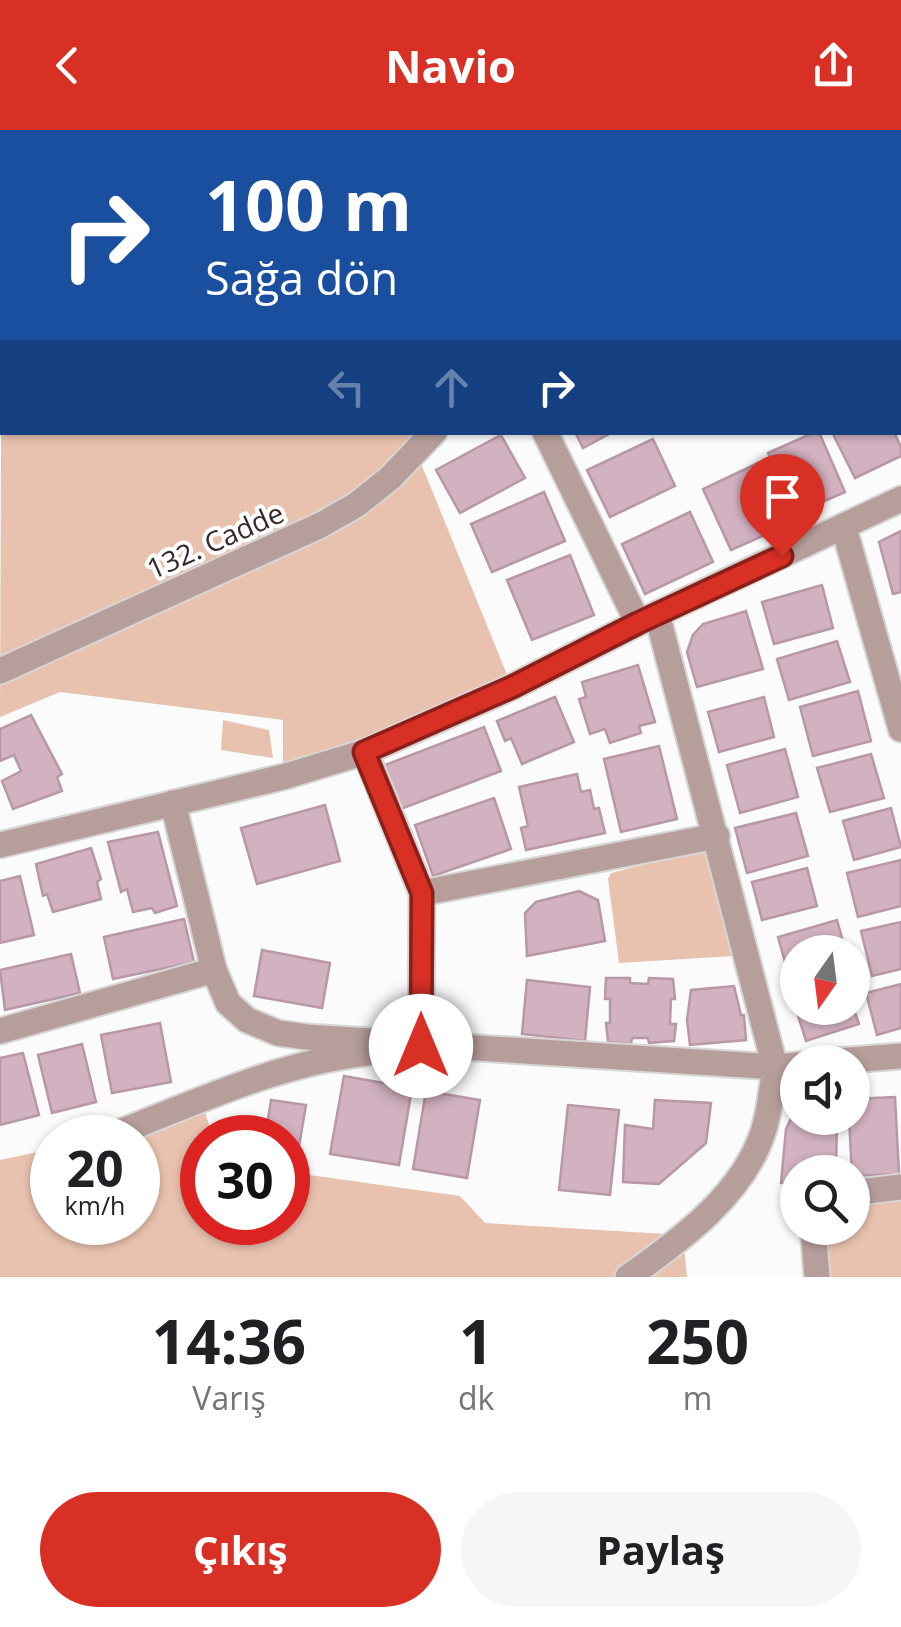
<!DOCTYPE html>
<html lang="tr">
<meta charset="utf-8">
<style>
:root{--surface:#fff;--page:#f6f6f6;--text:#202124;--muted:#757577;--accent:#d93025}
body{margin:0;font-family:"Open Sans",sans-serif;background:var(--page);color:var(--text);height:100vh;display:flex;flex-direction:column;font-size:38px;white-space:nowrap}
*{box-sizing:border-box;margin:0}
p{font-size:32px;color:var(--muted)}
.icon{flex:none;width:55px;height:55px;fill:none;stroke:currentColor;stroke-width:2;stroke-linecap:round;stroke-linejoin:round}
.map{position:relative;height:1147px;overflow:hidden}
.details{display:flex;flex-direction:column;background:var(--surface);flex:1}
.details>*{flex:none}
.banner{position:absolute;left:0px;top:0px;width:902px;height:305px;box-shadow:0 2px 8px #0004;background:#1a4fa0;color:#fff;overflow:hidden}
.needle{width:65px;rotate:194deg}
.fabs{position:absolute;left:780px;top:805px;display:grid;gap:20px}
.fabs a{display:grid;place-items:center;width:90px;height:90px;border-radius:50%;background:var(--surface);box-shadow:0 2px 8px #0004;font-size:50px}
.speed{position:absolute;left:30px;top:985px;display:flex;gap:20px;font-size:50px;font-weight:700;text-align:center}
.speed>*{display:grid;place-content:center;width:130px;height:130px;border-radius:50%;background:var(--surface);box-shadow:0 2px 8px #0004;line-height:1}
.speed small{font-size:25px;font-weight:400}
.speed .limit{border:15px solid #d22;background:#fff;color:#111}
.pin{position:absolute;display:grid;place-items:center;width:85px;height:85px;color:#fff;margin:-102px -42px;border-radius:50% 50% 50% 0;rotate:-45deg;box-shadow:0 0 10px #0007}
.pin .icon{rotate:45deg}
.me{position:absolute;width:110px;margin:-55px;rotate:0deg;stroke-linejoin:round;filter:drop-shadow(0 0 8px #0008)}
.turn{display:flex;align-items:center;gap:35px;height:210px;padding:0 40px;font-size:45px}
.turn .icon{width:130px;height:130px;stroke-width:2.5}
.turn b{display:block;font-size:70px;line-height:85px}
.lanes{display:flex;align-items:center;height:95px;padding:0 40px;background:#0003;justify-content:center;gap:50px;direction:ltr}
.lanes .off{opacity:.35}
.eta{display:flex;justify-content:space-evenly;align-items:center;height:170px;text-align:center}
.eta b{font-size:60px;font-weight:700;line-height:70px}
.cta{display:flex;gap:20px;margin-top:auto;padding:20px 40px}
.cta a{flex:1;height:115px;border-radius:60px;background:var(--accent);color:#fff;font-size:40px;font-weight:700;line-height:115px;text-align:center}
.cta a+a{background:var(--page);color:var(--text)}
header{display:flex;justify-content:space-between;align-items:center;height:130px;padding:0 40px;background:var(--accent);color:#fff;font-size:45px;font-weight:700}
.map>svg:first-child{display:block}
</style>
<header><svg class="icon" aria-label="back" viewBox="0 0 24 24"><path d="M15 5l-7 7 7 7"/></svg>Navio<svg class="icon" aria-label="share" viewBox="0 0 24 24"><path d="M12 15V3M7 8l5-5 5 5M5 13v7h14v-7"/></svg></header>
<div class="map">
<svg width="901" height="1147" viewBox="0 0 901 1147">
<rect width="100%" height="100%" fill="#fbfbfb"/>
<!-- green -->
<g fill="#e9c2af">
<path d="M391,0h407l-409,2z"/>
<path d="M2,55v247l432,1 -18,18 96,236 -229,90v-57l-223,-28 -60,25z"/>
<path d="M223,590l46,10 4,28 -52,-8z"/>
<path d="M705,719l28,107 -114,7 -11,-84 3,-6z"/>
<path d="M201,970l12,37 -11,1v84h86v-50l172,24 25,27 198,12 4,42h-687v-117l52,-11v73h86v-84z"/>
<path d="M901,1057v90h-84l-4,-49h39l1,-35z"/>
</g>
<!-- building -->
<g fill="#d2b1c0" stroke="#b897a6" stroke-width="2.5">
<path d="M0,92l2,5 -2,67z"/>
<path d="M575,302h38l-30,16z"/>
<path d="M815,302h4l26,60 -50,22 -27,-61z"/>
<path d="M832,302h62l7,15v9l-46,22z"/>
<path d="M501,305l24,43 -65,35 -24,-43z"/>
<path d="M653,309l22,47 -65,31 -23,-47z"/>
<path d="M758,333l29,62 -56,25 -28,-61z"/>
<path d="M544,362l21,49 -73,31 -21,-48z"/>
<path d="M690,382l23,50 -68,32 -23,-50z"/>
<path d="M901,401v61l-8,2 -14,-52z"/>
<path d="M570,425l24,60 -62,25 -25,-60z"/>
<path d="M822,455l11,43 -59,16 -12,-42z"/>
<path d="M746,481l17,58 -66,18 -10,-35 6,-17 10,-11z"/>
<path d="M837,511l13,41 -61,18 -12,-41z"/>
<path d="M638,535l17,57 -16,4 2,7 -31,10 -5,-14 -15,5 -11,-35 7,-2 -4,-15z"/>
<path d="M858,561l13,50 -58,15 -13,-49z"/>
<path d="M555,567l19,45 -52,22 -11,-26 -6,3 -8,-20z"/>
<path d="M764,567l10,40 -55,15 -11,-40z"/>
<path d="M31,585l31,59 -5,3 5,14 -49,18 -11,-28 19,-10 -7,-16 -14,6v-32z"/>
<path d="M484,597l17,44 -100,38 -16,-44z"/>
<path d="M659,616l18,73 -56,13 -17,-73z"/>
<path d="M785,619l13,48 -58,16 -13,-48z"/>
<path d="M871,624l13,44 -54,14 -13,-44z"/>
<path d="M577,644l4,18 9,-2 4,19 5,-1 6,25 -79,17 -5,-22 7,-2 -9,-39z"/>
<path d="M494,668l17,51 -78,27 -18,-51z"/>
<path d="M325,675l15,56 -83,23 -16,-56z"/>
<path d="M891,678l10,39 -47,13 -11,-39z"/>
<path d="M796,683l12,43 -61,17 -12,-45z"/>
<path d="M158,702l19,74 -22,7 -3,-5 -19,4 -6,-23 -6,3 -13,-50z"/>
<path d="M91,718l10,31 -4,3 4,17 -48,13 -6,-18 -4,2 -7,-32z"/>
<path d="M901,730v46l-43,11 -11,-44z"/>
<path d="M807,738l10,38 -55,14 -10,-38z"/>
<path d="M20,746l14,59 -34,8v-62z"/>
<path d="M579,761l19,9 7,41 -78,15 -2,-43 11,-11z"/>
<path d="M184,789l10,43 -81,17 -9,-42z"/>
<path d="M837,790l9,32h-48v26l-8,2 -12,-43z"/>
<path d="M901,792v47l-29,7 -11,-45z"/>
<path d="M262,820l68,13 -8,45 -68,-12z"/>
<path d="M71,824l9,39 -75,17 -5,-40z"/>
<path d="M606,848h24v5l18,1 1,-6 24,1 2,20h-4l-1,25h6l-2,17 -25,2 -1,-5h-16l-1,6 -23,-2 -2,-19h4v-24h-5z"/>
<path d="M527,850l63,7 -5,54 -63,-7z"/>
<path d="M901,854v44l-24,7 -11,-42z"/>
<path d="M734,856l7,29h3l2,25 -56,5 -3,-25 4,-30z"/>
<path d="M798,861v17h54v-4l7,20 -53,17 -15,-48z"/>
<path d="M160,893l11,59 -59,11 -11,-58z"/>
<path d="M82,914l14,58 -44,11 -14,-58z"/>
<path d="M23,923l16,62 -39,10v-67z"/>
<path d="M344,946l68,12 -13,77 -69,-11z"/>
<path d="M426,961l54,9 -13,78 -54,-9z"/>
<path d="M895,967l4,77 -47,2 -3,-58h3v-19z"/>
<path d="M271,970l35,5 -8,47 -10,-1v-13h-23z"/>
<path d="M655,970l56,3 -5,40 -47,41 -36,-2 2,-57 28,4z"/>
<path d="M798,974v14h39l-1,54h-38v10l-17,1 5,-54z"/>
<path d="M568,975l51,5 -9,85 -51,-5z"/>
</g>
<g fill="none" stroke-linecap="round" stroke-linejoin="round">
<defs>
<g id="minor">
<path d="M853,0v2"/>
<path d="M105,2l6,-2"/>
<path d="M0,56l2,-1"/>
<path d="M900,93l1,-1"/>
<path d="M900,208l1,2"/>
<path d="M545,302l93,191"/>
<path d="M844,398l57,201"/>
<path d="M0,541l321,-146 35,-20 34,-27 44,-46"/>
<path d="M365,622l57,141 -1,153"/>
<path d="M173,673l41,167 14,33 19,17 31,13 29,4 468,30 23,-2"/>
<path d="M0,715l283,-68 82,-25 147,-65 126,-64 263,-124"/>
<path d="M422,763l295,-57"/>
<path d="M0,901l214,-61"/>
<path d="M825,932l76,-6"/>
<path d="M105,1008c85,-33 170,-74 261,-85"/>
<path d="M852,1063l49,-6"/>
<path d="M813,1098l4,49"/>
<path d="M628,1147c53,-37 117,-84 136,-148 6,-20 8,-42 11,-62l-118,-453"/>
</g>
</defs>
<!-- minor casing -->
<use href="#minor" stroke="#d8d5d5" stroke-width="29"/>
<!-- minor -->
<use href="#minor" stroke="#b69e9b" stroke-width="25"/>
</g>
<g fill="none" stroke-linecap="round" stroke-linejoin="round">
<defs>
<path id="route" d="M421,916l1,-153 -58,-141 148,-65 126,-64 144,-67"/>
</defs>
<!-- route casing -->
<use href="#route" stroke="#8d1f18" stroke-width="25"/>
<!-- route -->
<use href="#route" stroke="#d93025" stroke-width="18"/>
</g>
<g text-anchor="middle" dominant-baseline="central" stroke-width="8" stroke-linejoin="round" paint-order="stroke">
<!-- street labels -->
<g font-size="28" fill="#362729" stroke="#fff">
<text transform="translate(215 410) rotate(-24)">132. Cadde</text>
</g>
</g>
</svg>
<div class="fabs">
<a><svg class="needle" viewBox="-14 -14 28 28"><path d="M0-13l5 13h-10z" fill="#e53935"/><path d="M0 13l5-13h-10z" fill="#757577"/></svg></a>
<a><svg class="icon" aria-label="sound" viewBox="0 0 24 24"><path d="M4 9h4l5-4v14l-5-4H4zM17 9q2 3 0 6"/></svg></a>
<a><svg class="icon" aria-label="search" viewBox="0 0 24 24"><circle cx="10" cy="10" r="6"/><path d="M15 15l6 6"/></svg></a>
</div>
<div class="speed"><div>20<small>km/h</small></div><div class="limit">30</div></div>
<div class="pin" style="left:782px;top:426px;background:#d93025"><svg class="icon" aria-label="arrive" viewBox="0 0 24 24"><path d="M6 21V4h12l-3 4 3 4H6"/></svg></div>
<svg class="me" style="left:421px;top:916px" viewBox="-20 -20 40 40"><circle r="19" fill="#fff"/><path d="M0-13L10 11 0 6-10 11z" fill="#d93025"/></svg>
<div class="banner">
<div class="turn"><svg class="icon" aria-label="right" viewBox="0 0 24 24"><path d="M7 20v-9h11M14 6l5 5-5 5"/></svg><div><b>100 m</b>Sağa dön</div></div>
<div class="lanes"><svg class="icon off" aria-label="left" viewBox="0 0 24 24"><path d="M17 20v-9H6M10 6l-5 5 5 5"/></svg><svg class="icon off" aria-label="ahead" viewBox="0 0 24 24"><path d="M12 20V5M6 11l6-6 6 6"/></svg><svg class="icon" aria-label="right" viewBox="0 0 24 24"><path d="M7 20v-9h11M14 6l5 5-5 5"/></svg></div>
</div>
</div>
<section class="details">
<div class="eta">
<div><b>14:36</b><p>Varış</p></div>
<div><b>1</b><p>dk</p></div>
<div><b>250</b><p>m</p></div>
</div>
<div class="cta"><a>Çıkış</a><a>Paylaş</a></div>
</section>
